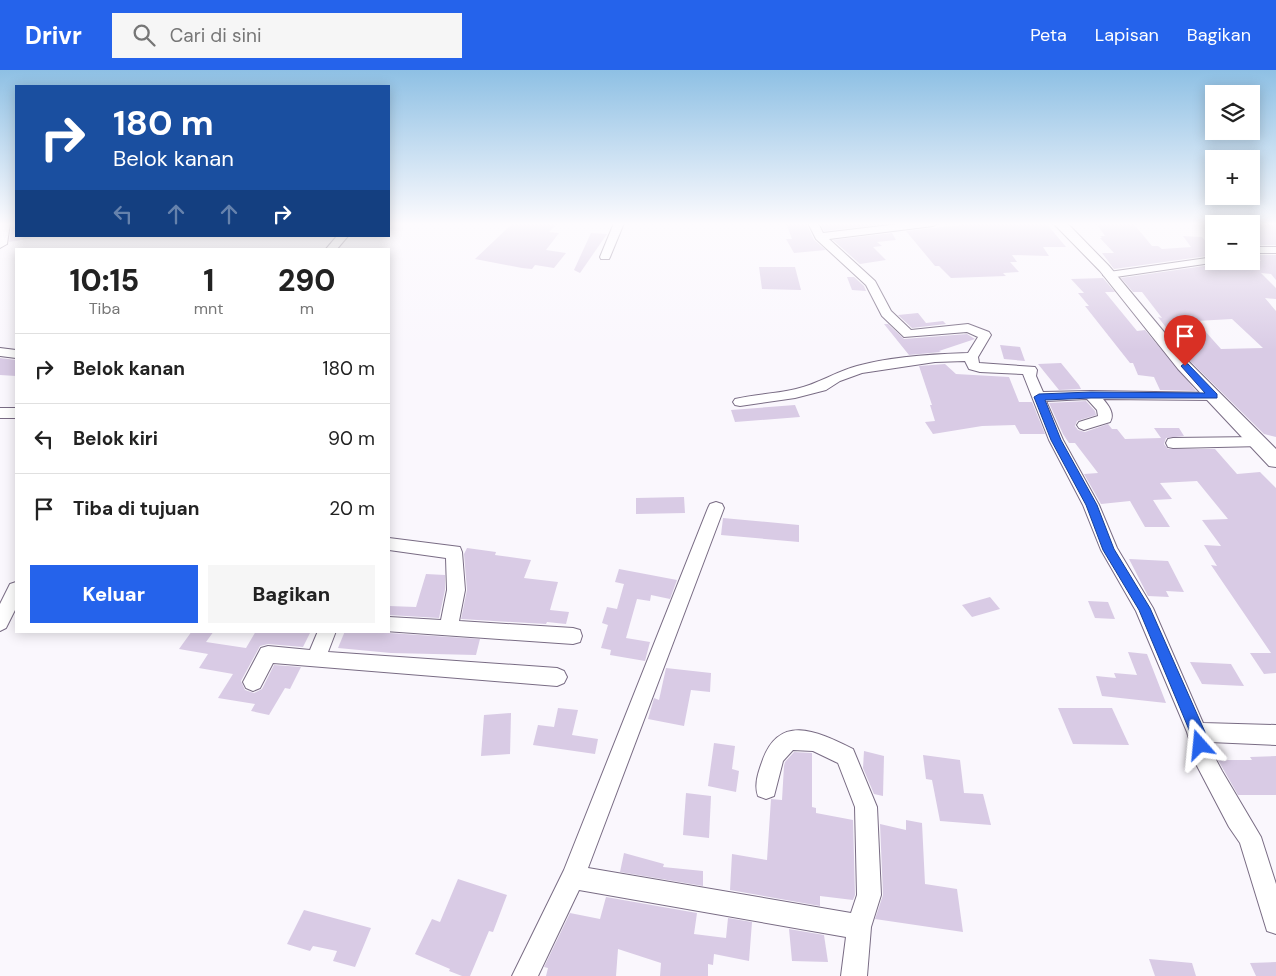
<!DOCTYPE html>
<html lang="id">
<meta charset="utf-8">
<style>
:root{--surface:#fff;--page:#f6f6f6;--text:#222;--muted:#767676;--line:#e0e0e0;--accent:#2563eb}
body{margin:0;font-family:"DM Sans",sans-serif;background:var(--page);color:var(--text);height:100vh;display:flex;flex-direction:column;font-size:19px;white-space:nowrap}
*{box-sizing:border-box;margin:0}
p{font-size:16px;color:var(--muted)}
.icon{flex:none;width:28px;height:28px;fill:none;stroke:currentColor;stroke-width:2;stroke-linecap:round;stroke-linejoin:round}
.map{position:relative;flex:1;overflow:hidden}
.panel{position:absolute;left:15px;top:178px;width:375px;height:385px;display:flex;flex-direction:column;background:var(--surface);border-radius:0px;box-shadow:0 2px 12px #0003}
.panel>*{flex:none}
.guide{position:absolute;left:15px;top:15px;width:375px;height:152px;border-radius:0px;box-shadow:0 2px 12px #0003;background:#1a4fa0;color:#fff;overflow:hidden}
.tools{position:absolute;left:1205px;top:15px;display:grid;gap:10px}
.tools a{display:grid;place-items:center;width:55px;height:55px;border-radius:0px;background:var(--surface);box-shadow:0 2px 12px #0003;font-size:25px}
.pin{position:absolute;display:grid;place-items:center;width:42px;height:42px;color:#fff;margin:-51px -21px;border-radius:50% 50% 50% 0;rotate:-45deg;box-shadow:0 0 5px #0007}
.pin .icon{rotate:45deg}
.me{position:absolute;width:55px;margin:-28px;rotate:342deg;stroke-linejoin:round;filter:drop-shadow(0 0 4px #0008)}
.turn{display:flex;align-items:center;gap:18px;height:105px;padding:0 15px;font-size:22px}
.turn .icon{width:65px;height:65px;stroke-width:2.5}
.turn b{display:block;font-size:35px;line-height:42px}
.lanes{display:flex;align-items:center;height:48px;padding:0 15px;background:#0003;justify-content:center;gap:25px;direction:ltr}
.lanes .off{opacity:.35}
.eta{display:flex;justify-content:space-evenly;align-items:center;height:85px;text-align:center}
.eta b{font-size:30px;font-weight:800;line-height:35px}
.primary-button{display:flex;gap:10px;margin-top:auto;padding:10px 15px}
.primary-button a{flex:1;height:58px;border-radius:0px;background:var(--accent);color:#fff;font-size:20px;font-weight:800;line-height:58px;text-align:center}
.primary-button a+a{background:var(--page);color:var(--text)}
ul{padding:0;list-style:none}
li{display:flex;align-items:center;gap:15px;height:70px;padding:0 15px;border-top:1px solid var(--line)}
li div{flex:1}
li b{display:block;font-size:19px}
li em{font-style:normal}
header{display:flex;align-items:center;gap:30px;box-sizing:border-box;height:70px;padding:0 25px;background:var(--accent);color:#fff}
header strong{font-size:24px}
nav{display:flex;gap:28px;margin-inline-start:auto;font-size:18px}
.search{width:350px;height:45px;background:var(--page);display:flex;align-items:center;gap:12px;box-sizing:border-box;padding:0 18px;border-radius:0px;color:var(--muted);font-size:19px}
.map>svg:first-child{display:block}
</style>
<header>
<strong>Drivr</strong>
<div class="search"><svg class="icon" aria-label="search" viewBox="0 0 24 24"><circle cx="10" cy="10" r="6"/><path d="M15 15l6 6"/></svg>Cari di sini</div>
<nav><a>Peta</a><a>Lapisan</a><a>Bagikan</a></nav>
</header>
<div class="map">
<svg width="1276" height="906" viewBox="0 0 1276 906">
<rect width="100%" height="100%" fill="#faf7fd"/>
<!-- building -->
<g fill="#d9cbe5" fill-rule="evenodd">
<path d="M12,153h4v13l17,2 -24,4z"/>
<path d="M513,153h45l-9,9 10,1 -13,17 20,3 -12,15 -19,-3 -3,4 -10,-1 -47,-9z"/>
<path d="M786,153h20l8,17 12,10 -32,3 -8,-14h6z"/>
<path d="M820,153h65v1l-61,7z"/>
<path d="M969,153h77l20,24h-23l6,9 -37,-1 5,7h-7l9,10 -16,1 3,3 -55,2 -12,-12h-4l-29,-35 65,-7z"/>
<path d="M1096,153h37l19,23h6l4,3 29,-2 -8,-11 19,1 12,14v4l-100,14 -12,-16h12l-14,-15h2l-2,-2h5z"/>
<rect x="1251" y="153" width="25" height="22"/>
<path d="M591,163l16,1 -27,39 -6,-3z"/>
<path d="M892,163l4,7 -19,2 5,4 -9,1 13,13 -26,4 -27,-24z"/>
<path d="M1256,185h20v25l-5,-6 -10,-1 15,15v11l-11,-1 11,13v126l-12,-3 -74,-73 -25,-31h3l-10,-13 4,1 -20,-26h-9l-12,-14 97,-14 2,-3h41zM1232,249l31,29 -42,1 -25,-28z"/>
<path d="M759,197h36l6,23 -39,-1z"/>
<path d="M847,207h7l10,9 2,5 -14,-1z"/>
<path d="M1103,208l12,14h-10l32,39 8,-1 51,61 -36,-1 -6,-13 -16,-2 -5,-12h-3l-45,-57h4l-11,-13h6l-13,-14z"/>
<path d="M918,243l8,10 17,-2 3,3 -34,4 -14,-13z"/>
<path d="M884,254h4l16,15 63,-5 8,5 -36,12 2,1 -32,3z"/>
<path d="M1000,275l20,2 5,14 -21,-2z"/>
<path d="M0,288l16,2v16l-16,-1z"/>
<path d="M1061,293l18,22 2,4 -22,1 -21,-26z"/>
<path d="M945,294l11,10 53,3 10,25h13l13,32h-25l-5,-9 -33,1 -49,8 -8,-12 10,-1 -5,-16h2l-13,-39z"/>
<path d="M1086,331l9,10 1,4 -19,6 -2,5 3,4 7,2 23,-8 4,5h5l8,10 36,-1 -7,-10h25l5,8 -18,2 -2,6 4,5h47l22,25 23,-2 16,16v185l-12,1 -14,-21h21l-60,-88 6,1 -13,-21 17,1 -19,-26 26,-1 -31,-38 -37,2 12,16 -19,1 17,27h-25l-15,-26 -29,3 -17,-30 14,-1 -23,-30h-6l-6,-9 -14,-31z"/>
<path d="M795,335l5,12 -65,5 -4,-12z"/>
<path d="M684,427l1,16 -49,1v-16z"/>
<path d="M723,448l76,7v17l-78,-7z"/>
<path d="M467,478l29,4 -1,3 36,5 -7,18 34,4 -8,28 19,2 -3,12 -19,-2 -1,2 -85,-5 6,-29 -3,-36z"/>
<path d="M1129,489l39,2 16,31 -18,-1 3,6 -21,-1z"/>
<path d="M619,499l58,11 -7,19 -19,-4 -1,6 -13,-2 -11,39 24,4 -5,19 -35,-6 1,-5 -10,-2 7,-23 -6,-2 5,-16 10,2 7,-25 -9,-2z"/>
<path d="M426,504l19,1v15l-6,28 -50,-3v-9l27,1z"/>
<path d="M990,527l10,12 -28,8 -10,-12z"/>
<path d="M1088,531l20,1 7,17 -20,-1z"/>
<path d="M192,561h22l-8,11 40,6 10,-17h55l-8,16 -35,-3 -8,2 -19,35 4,9 9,3 8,-4 12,-24 27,2 -11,22 -5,-1 -16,27 -18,-4 4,-7 -37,-6 15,-24 -34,-6 9,-14 -29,-5z"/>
<path d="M345,561l44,2 91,6 -4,16 -85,-2 -53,-5z"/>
<path d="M1128,582l19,2 19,49 -64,-7 -6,-20 20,2 -2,-5 23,2z"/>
<path d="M1190,592l41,2 13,22 -42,-2z"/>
<path d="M666,598l45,5 -1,19 -19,-2 -7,36 -36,-7 6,-21 5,2z"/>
<path d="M558,638l20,2 -6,25 26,4 -3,15 -62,-9 5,-20 16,2z"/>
<path d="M1058,638h54l17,37 -56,-1z"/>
<path d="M511,643l-1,41 -29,2 3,-41z"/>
<path d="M714,673l21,3 -3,23 7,2 -3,21 -28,-6z"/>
<path d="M864,681l20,5 -1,40 -9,-2 -11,-26z"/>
<path d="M794,682l18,1v54l4,1v5l37,7 2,75 -2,5 -33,-4v10l-90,-16 2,-36 35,6 4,-61 11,1 2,-34 1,-4z"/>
<path d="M923,685l37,5 4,33 19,1 8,31 -51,-4 -8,-41 -6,-1z"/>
<path d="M1276,686v39h-38l-20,-35h34l-2,-3z"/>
<path d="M686,723l25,3 -2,42 -26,-3z"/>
<path d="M906,750l16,3 3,61 32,5 6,43 -88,-13 8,-24 -3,-71 26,6z"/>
<path d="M624,783l40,11 -1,3 40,4v15l-83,-14z"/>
<path d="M458,809l49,16 -14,37 -4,-1 -19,45h-8l-13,-5 1,-2 -35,-15 17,-35 8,3z"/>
<path d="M606,827l91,16 -3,21 32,4 2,-20 24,4 -3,39 -35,-7 -1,11 -5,-1v12h-48l1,-13 -43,-14 -2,27h-70l2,-8 -4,-1 26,-54 30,6z"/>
<path d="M304,840l67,18 -16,39 -22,-6 4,-10 -24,-5 -3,5 -23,-7z"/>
<path d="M789,859l35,6 4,27 -36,-1z"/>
<path d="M1149,889l43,4 4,13h-41z"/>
<path d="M1276,892v14h-20l-6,-13z"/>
</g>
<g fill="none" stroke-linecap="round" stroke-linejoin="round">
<defs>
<g id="minor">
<path d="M614,153h10l-14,34 -1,2h-8l-1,-2z"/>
<path d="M808,153h10l5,10 84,-10h31l-5,3 -104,13 46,42 16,30 20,19 57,-6 21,8 2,3 -13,22 1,6 56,4 2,3 -1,6 7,16 48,-1 128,2 2,3 -2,3 -5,1 -111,-1c6,7 12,15 7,23l-26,8 -5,-2 -2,-3 2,-3 19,-6 -1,-6 -10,-11 -41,2 17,39 36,65 18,43 36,60 50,115 73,2v20l-66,-3 3,12 9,17 39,66 15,47v50l-9,-3 -27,-88 -11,-16 -33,-63 -9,-32 -51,-121 -35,-61 -18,-45 -34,-65 -26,-66 -43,-2 -11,-3 -4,-8 -30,1 -73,11 -22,8 -14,9 -31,8 -55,8 -5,-1 -2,-3 2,-3c20,-5 41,-5 61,-10 22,-5 39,-17 61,-23 32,-9 77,-12 111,-13l10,-16 -11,-5 -63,5 -22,-21 -16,-31 -50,-46z"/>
<rect x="1216" y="153" width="10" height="1"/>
<path d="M337,166h11l-11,13h-11z"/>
<rect x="1251" y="177" width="25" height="6"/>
<path d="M1214,187v4l4,1 -109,16 -6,-3 6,-3z"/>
<path d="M0,278l16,2v8l-16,-2z"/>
<rect x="0" y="338" width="16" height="10"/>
<path d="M1257,367l5,1 2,4 -2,4 -89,2 -5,-1 -2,-4 2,-4 5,-1z"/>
<path d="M716,432l6,2 2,4 -136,360 263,45 6,-18 -2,-88 -17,-44 -25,-12 -20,-1 -10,11 -9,35 -8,3 -8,-3c-4,-11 0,-23 4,-34 17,-50 56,-30 91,-13l24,58 4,88 -10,32 -4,49h-26l5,-39 -267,-47 -41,86h-26l52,-106 144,-362 2,-4z"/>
<path d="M389,468l71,9 2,5 3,38 -6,31 114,7 7,2 2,6 -2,6 -7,2 -188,-13h4v-14l52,3 6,-30 -1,-32 -57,-8z"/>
<path d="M16,512v26l-10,20 -6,3v-27l10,-20z"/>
<path d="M318,561h18l-8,21 229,16 7,3 3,6 -3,6 -7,3 -284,-23 -13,25 -7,3 -7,-3 -3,-6 18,-34 7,-2 42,4z"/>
</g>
<g id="tertiary">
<path d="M0,153h10l-3,21 -7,4z"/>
<path d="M1053,153h14l42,43 80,96 87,87v18l-7,-1 -91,-97 -78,-98z"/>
</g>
</defs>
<!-- minor casing -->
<use href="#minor" stroke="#796c84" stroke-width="2"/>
<!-- tertiary casing -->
<use href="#tertiary" stroke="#796c84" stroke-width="2"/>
<!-- minor -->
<use href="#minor" fill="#fff" fill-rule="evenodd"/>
<!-- tertiary -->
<use href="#tertiary" fill="#fff" fill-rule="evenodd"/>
</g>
<!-- sky -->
<linearGradient id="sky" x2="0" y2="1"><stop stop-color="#8ec0e4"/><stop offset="0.55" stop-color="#fdfbfe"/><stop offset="1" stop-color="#fdfbfe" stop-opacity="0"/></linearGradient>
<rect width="1276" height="280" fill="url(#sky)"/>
<!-- route -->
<path fill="#2563eb" stroke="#184099" d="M1185,293l3,1 29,30v4h-126l-46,2 16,40 36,65 17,44 36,59 55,124 3,13 -3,5 -5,2 -5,-2 -5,-18 -51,-122 -36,-60 -17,-45 -35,-65 -17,-43 5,-3 52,-2 114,1 -24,-27z"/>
</svg>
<div class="tools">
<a><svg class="icon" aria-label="layers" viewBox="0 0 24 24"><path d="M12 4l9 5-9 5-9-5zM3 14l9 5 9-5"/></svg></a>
<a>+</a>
<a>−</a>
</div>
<div class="pin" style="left:1185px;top:296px;background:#d93025"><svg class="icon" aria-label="arrive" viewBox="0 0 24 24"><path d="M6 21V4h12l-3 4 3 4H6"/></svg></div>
<svg class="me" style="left:1200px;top:675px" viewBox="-20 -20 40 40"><path d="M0-17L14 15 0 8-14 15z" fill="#2563eb" stroke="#fff" stroke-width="4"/></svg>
<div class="guide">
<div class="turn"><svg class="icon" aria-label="right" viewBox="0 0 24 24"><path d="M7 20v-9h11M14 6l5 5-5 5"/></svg><div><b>180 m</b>Belok kanan</div></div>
<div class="lanes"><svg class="icon off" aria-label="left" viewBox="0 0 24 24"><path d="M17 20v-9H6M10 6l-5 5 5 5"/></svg><svg class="icon off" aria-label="ahead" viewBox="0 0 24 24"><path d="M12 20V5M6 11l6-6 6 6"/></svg><svg class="icon off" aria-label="ahead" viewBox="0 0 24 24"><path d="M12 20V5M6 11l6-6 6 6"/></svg><svg class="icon" aria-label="right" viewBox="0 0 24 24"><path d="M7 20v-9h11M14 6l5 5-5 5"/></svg></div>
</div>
<section class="panel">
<div class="eta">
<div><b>10:15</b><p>Tiba</p></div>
<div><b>1</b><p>mnt</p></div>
<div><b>290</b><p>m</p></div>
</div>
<ul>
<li><svg class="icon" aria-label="right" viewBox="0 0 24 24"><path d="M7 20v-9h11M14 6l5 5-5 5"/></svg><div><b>Belok kanan</b></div><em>180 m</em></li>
<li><svg class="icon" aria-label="left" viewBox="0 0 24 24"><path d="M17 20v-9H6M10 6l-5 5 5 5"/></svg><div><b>Belok kiri</b></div><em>90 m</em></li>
<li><svg class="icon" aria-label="arrive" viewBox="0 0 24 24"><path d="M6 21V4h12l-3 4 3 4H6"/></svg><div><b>Tiba di tujuan</b></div><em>20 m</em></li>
</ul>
<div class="primary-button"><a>Keluar</a><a>Bagikan</a></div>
</section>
</div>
